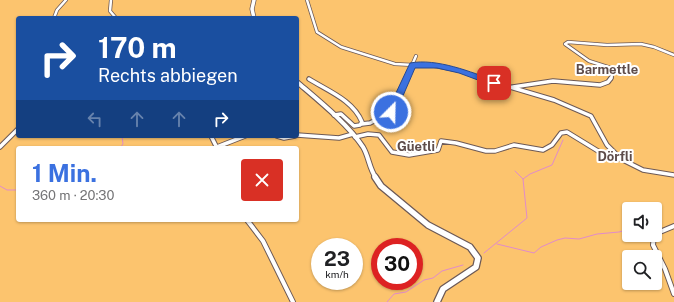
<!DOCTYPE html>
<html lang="de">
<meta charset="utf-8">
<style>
:root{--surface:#fff;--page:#f2f2f2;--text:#202124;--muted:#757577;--accent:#3b71e0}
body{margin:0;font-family:"Public Sans",sans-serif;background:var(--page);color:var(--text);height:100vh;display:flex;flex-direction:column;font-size:15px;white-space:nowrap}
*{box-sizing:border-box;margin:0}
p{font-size:13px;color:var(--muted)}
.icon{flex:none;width:22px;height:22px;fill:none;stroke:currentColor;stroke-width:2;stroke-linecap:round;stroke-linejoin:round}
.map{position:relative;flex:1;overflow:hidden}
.panel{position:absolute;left:16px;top:146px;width:283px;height:76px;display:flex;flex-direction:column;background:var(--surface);border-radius:4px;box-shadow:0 1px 3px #0004}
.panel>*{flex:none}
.hud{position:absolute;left:16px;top:16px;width:283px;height:122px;border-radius:4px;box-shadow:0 1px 3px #0004;background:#1a4fa0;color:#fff;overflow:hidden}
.fabs{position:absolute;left:622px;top:202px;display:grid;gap:8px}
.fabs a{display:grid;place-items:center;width:40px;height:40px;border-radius:4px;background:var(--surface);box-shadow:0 1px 3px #0004;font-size:20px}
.speed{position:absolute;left:311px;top:238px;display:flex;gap:8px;font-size:20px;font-weight:700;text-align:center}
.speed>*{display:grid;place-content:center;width:52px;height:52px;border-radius:50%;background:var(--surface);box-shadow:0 1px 3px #0004;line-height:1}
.speed small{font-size:10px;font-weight:400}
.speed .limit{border:6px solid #d22;background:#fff;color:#111}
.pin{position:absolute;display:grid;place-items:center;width:34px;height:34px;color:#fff;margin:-17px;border-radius:8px;box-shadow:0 2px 6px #0006}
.me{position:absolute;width:44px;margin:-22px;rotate:23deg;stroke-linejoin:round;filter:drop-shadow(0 0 3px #0008)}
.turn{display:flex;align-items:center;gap:14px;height:84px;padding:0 16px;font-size:18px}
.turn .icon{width:52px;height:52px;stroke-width:2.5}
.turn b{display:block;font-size:28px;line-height:34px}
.lanes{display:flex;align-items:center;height:38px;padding:0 16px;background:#0003;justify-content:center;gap:20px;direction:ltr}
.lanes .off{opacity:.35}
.round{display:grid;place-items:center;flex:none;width:42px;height:42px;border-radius:4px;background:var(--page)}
.head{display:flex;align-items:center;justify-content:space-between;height:68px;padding:0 16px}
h1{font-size:24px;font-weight:700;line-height:30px;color:var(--accent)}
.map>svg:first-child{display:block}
</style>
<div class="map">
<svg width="674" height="302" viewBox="0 0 674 302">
<rect width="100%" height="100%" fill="#f2dcd8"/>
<!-- green -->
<path fill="#fcc46e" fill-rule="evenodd" d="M0,0h674v302h-674zM18,18h279v118h-279zM18,148h279v72h-279zM629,209h26v26h-26zM320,247h34v34h-34zM380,247h34v34h-34zM629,257h26v26h-26z"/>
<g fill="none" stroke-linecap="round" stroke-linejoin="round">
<!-- stream -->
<g stroke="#e18bca" stroke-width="1">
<path d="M120,148l3,-4 -1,-8"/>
<path d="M515,171l8,8"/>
<path d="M0,186l7,4h11"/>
<path d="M497,244l37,9 7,-6 16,-7 8,-2 14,1 18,-5 22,-2 10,-3"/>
<path d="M484,253l43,-35 -4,-39 7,-5 22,-9 11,-25"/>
<path d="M387,302l7,-8 12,-2 18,-12 9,-2 9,-7 21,-6"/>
</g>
<defs>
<g id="minor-far2">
<path d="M111,0l-1,11 6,7"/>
<path d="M307,0l10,32 24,15 54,17 39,2 27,5 22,8"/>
<path d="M54,18l3,-8 9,-10"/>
<path d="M406,79l10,-23"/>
<path d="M611,79l2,-8 -2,-3 -22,-7 -24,-17 3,-2 39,3 34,-1 13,3 20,8"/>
</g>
<g id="minor-far1">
<path d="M480,78l74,22 37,16 16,29 14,14 22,11 31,5"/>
<path d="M309,79c19,12 44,21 53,43l-2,3 -6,1 -13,-12 -7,1"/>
<path d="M513,87l40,-6 47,4 8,-3 3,-4"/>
<path d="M362,124l8,-1 21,-11 15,-34"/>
<path d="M297,135l42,3 14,-4"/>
<path d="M211,136l6,12"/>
<path d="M277,136l7,2 11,-2"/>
<path d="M355,137l13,-3 11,1 13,17 17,3 29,-5 3,-9 15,2 30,8h9l19,-6 29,5 9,-5 9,-12 6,-1 31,19 22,8"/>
<path d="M0,147l18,-18"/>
<path d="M217,147l28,-11"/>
</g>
<g id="minor">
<path d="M247,220l16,21 30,61"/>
<path d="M655,234l19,-8"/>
<path d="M654,235l-1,10 12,24 9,25"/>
</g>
<path id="tertiary-far2" d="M254,0l-2,9 2,9"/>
<path id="tertiary-far1" d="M297,82c21,18 51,42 66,65 6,10 6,21 13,31"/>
<path id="tertiary" d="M375,177l6,9 47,39 42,22 8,11 -2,9 -33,22 -6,13"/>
</defs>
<!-- minor-far2 casing -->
<use href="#minor-far2" stroke="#6c5956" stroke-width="4"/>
<!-- minor-far1 casing -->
<use href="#minor-far1" stroke="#6c5956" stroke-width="5.5"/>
<!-- minor casing -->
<use href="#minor" stroke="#6c5956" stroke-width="6"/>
<!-- tertiary-far2 casing -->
<use href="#tertiary-far2" stroke="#6c5956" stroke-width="5"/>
<!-- tertiary-far1 casing -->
<use href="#tertiary-far1" stroke="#6c5956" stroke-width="6"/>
<!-- tertiary casing -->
<use href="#tertiary" stroke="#6c5956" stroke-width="8"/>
<!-- minor-far2 -->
<use href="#minor-far2" stroke="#fff" stroke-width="2.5"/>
<!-- minor-far1 -->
<use href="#minor-far1" stroke="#fff" stroke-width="3.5"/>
<!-- minor -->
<use href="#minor" stroke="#fff" stroke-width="4"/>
<!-- tertiary-far2 -->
<use href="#tertiary-far2" stroke="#fff" stroke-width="3.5"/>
<!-- tertiary-far1 -->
<use href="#tertiary-far1" stroke="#fff" stroke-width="4"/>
<!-- tertiary -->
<use href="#tertiary" stroke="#fff" stroke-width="5.5"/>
</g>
<!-- route -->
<path fill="#3b71e0" stroke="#264992" d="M410,63c27,-5 61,9 86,18l1,2 -3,3 -35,-13 -22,-5h-22l-19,44 -2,2h-6l-1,-2z"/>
<g text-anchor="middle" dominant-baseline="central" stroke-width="4" stroke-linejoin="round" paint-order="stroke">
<!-- neighbourhood labels -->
<g font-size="13" font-weight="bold" fill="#5e4c4a" stroke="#fff">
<text x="607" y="69">Barmettle</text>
<text x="416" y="146">Güetli</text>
<text x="615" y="156">Dörfli</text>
</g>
</g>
</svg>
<div class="fabs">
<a><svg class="icon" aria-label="sound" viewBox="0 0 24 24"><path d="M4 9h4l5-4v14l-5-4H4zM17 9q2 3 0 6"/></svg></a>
<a><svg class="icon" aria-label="search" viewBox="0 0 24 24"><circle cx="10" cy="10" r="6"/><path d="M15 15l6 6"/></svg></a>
</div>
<div class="speed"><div>23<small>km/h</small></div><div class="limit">30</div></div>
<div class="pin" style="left:494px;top:83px;background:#d93025"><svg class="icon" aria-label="arrive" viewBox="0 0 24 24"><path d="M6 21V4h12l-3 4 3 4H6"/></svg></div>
<svg class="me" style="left:391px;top:112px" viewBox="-20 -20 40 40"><circle r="17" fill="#3b71e0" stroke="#fff" stroke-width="3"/><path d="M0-11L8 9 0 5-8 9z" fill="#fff"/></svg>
<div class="hud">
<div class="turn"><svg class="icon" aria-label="right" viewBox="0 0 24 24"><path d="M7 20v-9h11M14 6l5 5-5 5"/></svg><div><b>170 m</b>Rechts abbiegen</div></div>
<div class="lanes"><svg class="icon off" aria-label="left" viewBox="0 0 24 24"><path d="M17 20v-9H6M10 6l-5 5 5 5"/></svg><svg class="icon off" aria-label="ahead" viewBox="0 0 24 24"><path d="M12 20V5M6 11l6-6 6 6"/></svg><svg class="icon off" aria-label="ahead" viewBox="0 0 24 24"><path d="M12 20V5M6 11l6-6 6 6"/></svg><svg class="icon" aria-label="right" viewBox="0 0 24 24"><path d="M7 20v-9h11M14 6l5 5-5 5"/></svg></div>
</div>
<section class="panel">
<div class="head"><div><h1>1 Min.</h1><p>360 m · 20:30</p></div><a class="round" style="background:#d93025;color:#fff"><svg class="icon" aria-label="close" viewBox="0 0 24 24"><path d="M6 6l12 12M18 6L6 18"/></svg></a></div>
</section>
</div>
